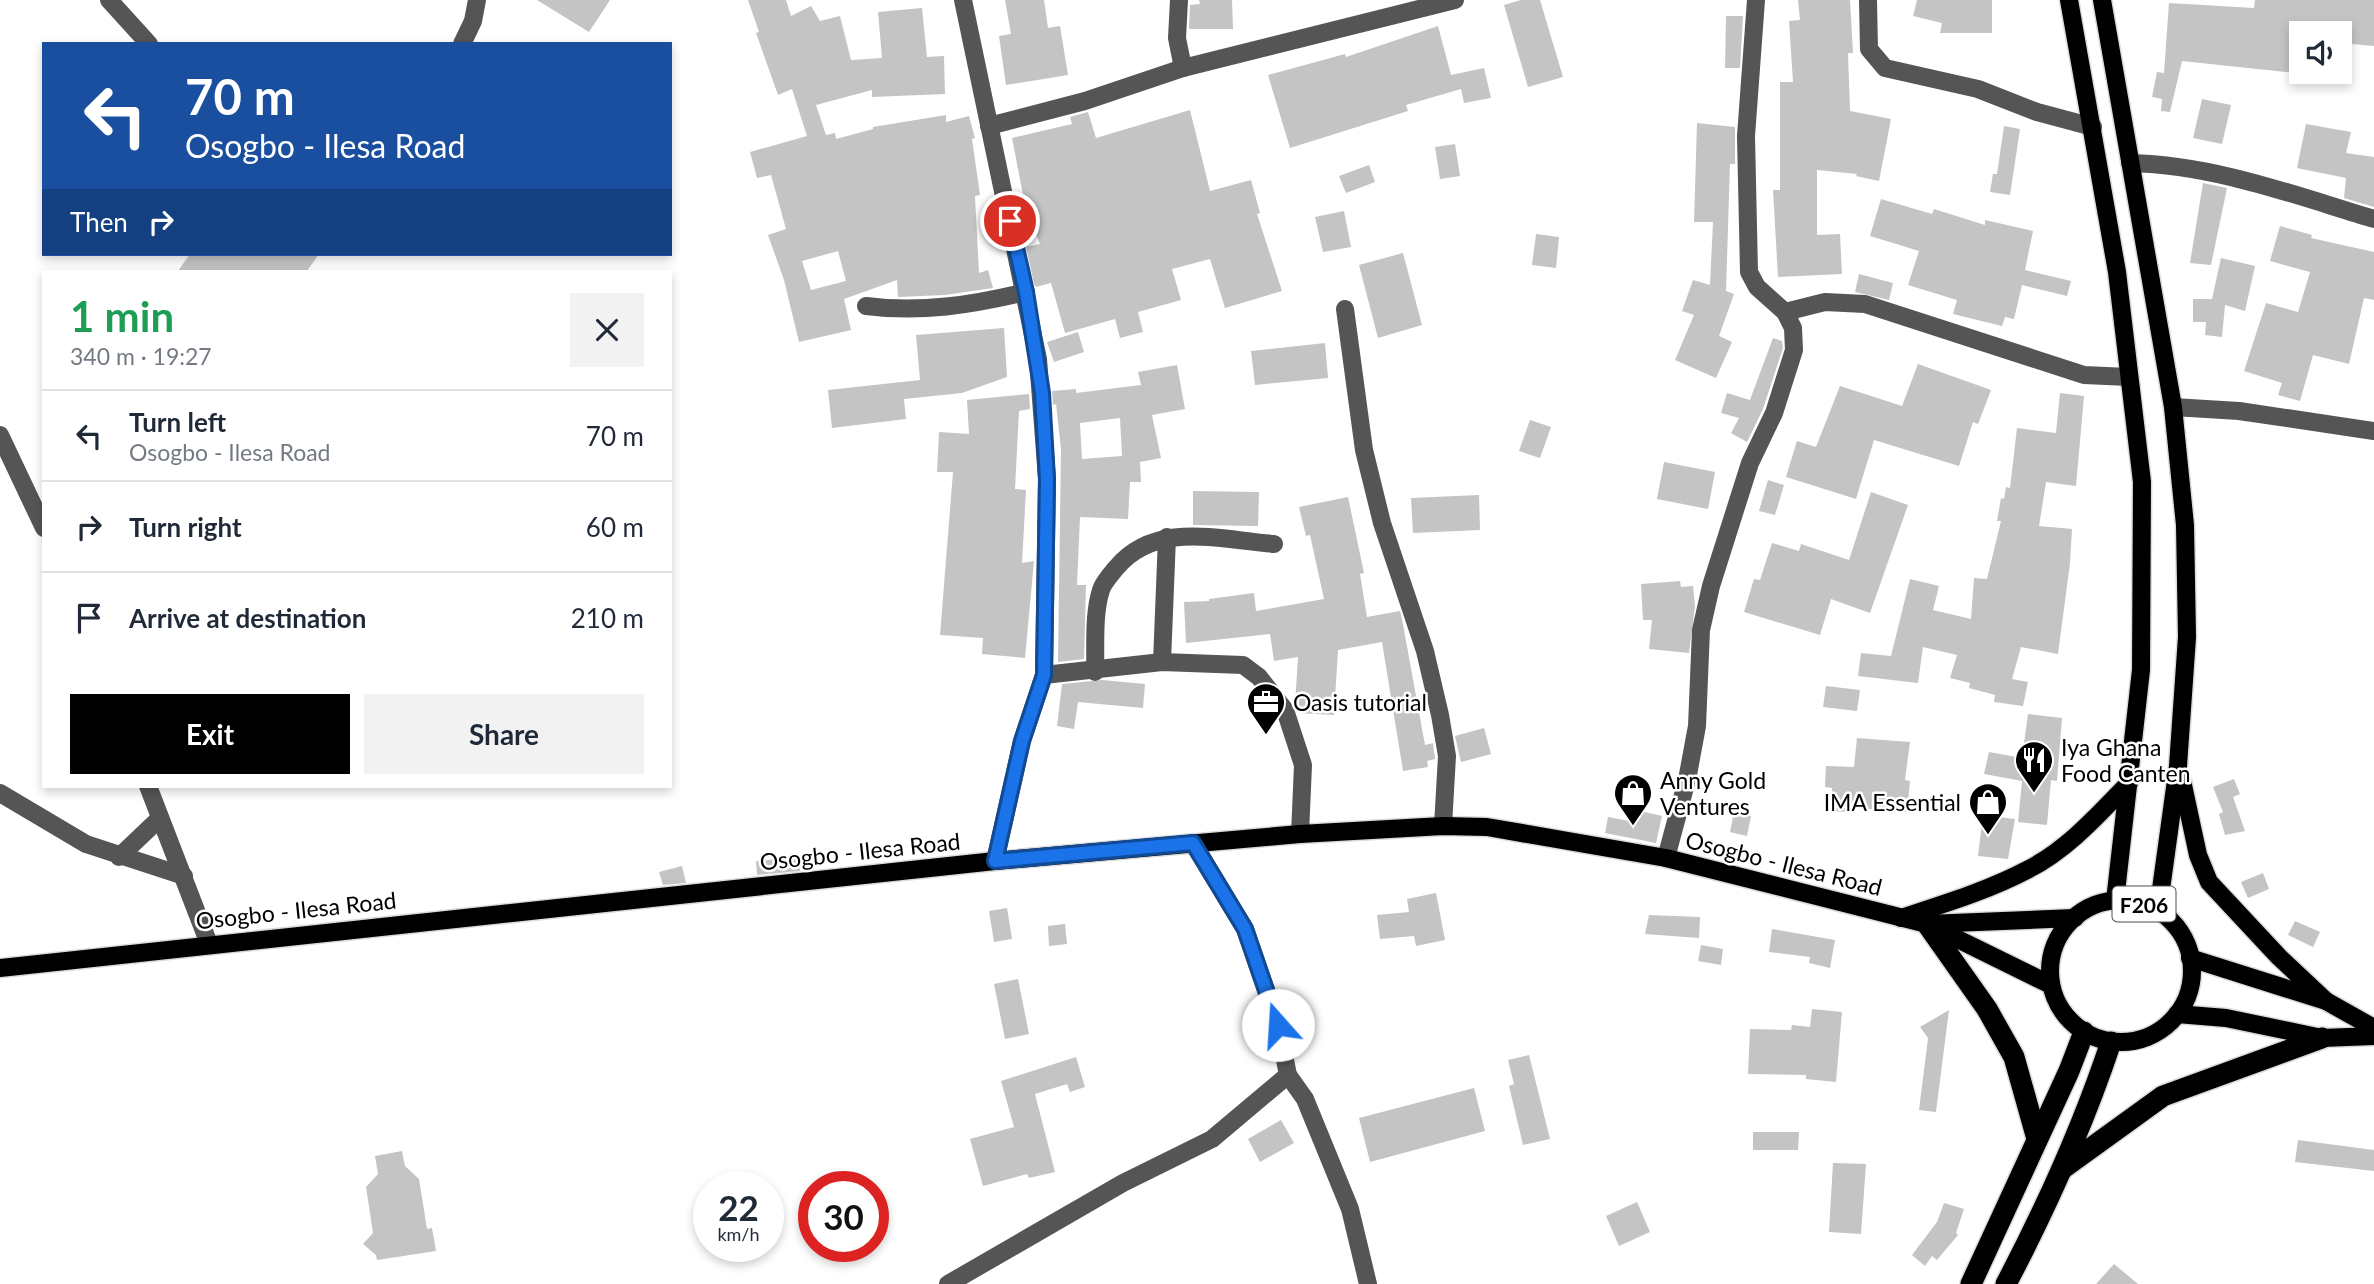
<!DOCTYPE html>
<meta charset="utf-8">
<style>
:root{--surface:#fff;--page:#f2f2f3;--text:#1f2937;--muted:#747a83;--line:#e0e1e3;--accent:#000}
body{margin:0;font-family:Lato,sans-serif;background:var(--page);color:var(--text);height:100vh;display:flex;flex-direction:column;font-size:26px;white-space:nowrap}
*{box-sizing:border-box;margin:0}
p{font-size:23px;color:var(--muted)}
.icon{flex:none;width:38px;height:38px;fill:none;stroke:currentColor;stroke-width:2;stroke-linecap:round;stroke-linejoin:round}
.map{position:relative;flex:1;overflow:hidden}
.sheet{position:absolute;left:42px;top:270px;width:630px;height:518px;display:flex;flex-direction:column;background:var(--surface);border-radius:0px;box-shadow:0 4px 10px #0003}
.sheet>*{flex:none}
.top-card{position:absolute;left:42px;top:42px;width:630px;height:214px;border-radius:0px;box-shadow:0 4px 10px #0003;background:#1a4fa0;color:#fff;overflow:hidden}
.fabs{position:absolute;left:2289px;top:21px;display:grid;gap:14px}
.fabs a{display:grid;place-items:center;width:63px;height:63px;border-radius:0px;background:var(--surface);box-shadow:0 4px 10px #0003;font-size:35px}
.speed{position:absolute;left:693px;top:1171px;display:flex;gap:14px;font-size:35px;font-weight:700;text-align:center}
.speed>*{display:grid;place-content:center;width:91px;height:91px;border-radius:50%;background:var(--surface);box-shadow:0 4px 10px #0003;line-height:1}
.speed small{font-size:18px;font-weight:400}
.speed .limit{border:10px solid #d22;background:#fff;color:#111}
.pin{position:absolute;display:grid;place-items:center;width:60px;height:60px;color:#fff;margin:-30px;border:4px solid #fff;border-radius:50%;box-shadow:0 2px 7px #0007}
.me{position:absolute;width:77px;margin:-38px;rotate:341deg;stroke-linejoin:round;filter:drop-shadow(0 0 5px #0008)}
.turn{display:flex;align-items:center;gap:24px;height:147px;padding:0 28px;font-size:32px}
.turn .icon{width:91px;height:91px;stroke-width:2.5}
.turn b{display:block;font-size:49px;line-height:60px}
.then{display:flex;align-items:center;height:66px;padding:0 28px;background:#0003;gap:14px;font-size:26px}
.round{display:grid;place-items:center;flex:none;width:74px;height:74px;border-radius:0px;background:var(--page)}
.summary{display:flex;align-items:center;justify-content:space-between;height:119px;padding:0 28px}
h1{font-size:42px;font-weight:700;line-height:52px;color:#1e9e55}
.primary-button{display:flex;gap:14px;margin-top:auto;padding:14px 28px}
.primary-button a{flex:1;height:80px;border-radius:0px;background:var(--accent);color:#fff;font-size:28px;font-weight:700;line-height:80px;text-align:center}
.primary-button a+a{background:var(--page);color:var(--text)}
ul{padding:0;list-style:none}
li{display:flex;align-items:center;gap:21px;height:91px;padding:0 28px;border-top:2px solid var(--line)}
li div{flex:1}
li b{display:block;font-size:26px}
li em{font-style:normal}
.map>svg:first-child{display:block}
</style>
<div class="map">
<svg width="2374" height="1284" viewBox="0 0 2374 1284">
<rect width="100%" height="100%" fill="#fff"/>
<!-- building -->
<g fill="#c4c4c4" fill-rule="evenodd">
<path d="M537,0h73l-21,32z"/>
<path d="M748,0h38l5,16 20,-10 9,15 20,-5 11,44 31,-2 -4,-46 44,-4 5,49 17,-1 1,38 -73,3v-7l-56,15 10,30 9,-2 1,6 37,-10v-2l73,-12v7l23,-6 6,22 -3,1 8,56 -5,1 4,77 9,-3 5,18 -48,7 -47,2 -1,-17 -53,19 7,31 -52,12 -15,-62 -16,-45 18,-6 -15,-54 -14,3 -7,-26 57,-16 -15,-47 -14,6 -22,-62 3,-1zM838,251l8,30 -35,9 -9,-29z"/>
<path d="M1005,0h39l4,28 12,-2 8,49 -62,10 -7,-49 12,-2z"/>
<path d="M1199,0h33l1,29h-44l1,-24 10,-1z"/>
<path d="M1521,0h19l23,77 -35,10 -24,-82z"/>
<path d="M1798,0h52l3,53h-5l2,58 41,8 -12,62 -23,-5 1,-2 -40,-4v65l23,-1 2,40 -64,3 -5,-87h7v-108h13l-4,-61 11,-1z"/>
<path d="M1917,0h75v33h-52l2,-10 -29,-7z"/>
<path d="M2255,0h119v46l-34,-3v-10h-39l-5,40 -114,-12 -12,51 -9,-1 1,-12 -10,-2 5,-25 7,1 5,-70 85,5z"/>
<path d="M1726,16h17l-3,52h-15z"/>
<path d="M1438,26l13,49 33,-7 7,30 -27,5 -3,-14 -55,16 2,6 -118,37 -22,-73 77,-21 1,3z"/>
<path d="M2202,99l29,6 -9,39 -29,-6z"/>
<path d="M1190,110l20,81 41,-11 9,33 -3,1 25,77 -57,17 -15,-49 -38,10 9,31 -43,12 5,20 -23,6 -5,-19 -50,14 -14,-50 -15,4 -2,-3 -8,-37 14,-3 -15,-39 -13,-67 60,-14 -2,-7 18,-5 8,26z"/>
<path d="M1697,123l38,4v37h-5l-4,127 8,3 -15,42 13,6 -16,36 -41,-18 19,-45 -12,-4 11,-31 17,5 3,-63h-19z"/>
<path d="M2306,124l45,8 -5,21 28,4v50l-30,-9 2,-20 -49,-10z"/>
<path d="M2004,126l16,3 -10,66 -20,-3 3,-18h4z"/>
<path d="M1455,144l5,32 -20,3 -5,-32z"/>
<path d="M1369,165l6,17 -29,11 -7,-17z"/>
<path d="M2203,183l24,5 -16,77 -21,-2z"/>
<path d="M1881,199l51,15 2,-5 51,16v-5l48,11 -8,39 46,11 -4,15 -45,-11 -8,34 -9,-2 -3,9 -49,-12 4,-14 -49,-15 11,-34 -49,-15z"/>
<path d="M1344,211l7,36 -28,5 -8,-35z"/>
<path d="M2280,226l32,9 -1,3 63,14v48l-10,-2 -15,66 -36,-9 -13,46 -22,-6 4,-12 -38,-12 22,-68 32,9 12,-40 -40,-11z"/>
<path d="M1536,234l23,3 -3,31 -24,-3z"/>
<path d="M1403,253l19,72 -44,13 -19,-73z"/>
<path d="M190,254h129l-12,17h-129z"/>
<path d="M2221,258l34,8 -10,45 -20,-6 -3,32 -17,-2 1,-13h-13v-23h19z"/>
<path d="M1859,274l34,9 -4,17 -34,-8z"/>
<path d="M1004,328l3,49 -45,16 -58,6 2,20 -74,9 -4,-38 92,-10 -4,-45z"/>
<path d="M1078,332l6,20 -30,10 -7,-20z"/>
<path d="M1773,338l9,3 1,7 -20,61 -16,33 -16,-9 8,-15 -18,-5 6,-20 23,7z"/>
<path d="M1325,343l3,35 -73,7 -4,-34z"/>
<path d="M1918,364l73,26 -13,34 -5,-2 -14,44 -85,-26 -18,59 -70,-22 11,-36 19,6 24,-61 62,20z"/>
<path d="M1177,365l8,44 -33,6 9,43 -21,4 1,20h-11l-2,37 -48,-2 -3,68h9l-2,74 -26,3 3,-213 -5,-45 -3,1 -1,-14 24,-2v4l65,-8 -3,-13zM1120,418l2,38 -40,3 -2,-36z"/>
<path d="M2060,393l24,3 -8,90 -30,-4 -7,44 33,3 -2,34 -12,91 -37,-7 -9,32 16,3 -5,24 -29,-4 1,-7 -26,-7 1,-5 -20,-5 7,-23 -34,-8 -5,36 -60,-7 3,-23 30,3 19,-77 29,7 -6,24 38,9 3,-41 13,1 14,-58h-4l4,-23 3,1 2,-12 4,1 7,-60 39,5z"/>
<path d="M1029,394l1,15 -11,2 -4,78 11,1 -4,73 12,-2 -9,97 -43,-4 1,-16 -43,-3 13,-163h-16l2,-40 30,2 -2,-34z"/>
<path d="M1530,420l21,7 -11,31 -21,-7z"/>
<path d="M1664,462l51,10 -7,37 -51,-10z"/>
<path d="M1768,480l16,5 -9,30 -16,-4z"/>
<path d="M1193,491l66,1 -1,34 -65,-1z"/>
<path d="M1871,492l37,13 -38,108 -39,-14 -11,36 -76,-23 10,-33 6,1 12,-37 27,8 2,-7 48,16z"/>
<path d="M1479,495l1,35 -67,3 -2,-35z"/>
<path d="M1348,497l16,76 -4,1 7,43 33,-6 2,8 23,126 8,-2 2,16 -8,2 1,6 -25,4 -21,-129 -44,8 -4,65 -36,-2 -3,-8 3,-48 -24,4 -4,-27 -84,9 -2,-41 25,-1v-2l45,-6 2,18 68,-12 -14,-64 -4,1 -7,-29z"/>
<path d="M1680,581l1,6 12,-1 2,20 -6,47 -40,-4 3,-29h-9l-2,-36z"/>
<path d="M1102,680l43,4 -2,24 -65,-6 -4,27 -17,-3 5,-42z"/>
<path d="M1826,686l34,4 -3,21 -34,-4z"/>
<path d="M2028,714l34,4 -5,63 -6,-1 -4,45 -29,-3 4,-41 -38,-7 5,-22 33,6z"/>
<path d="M1484,728l7,26 -30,8 -6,-26z"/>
<path d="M1857,738l53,4 -5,38 5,1 -3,31 -60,-5v5l-16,-1 1,-23 -7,-1 1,-21 28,1z"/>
<path d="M2234,779l6,15 -7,3 12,34 -20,4 -6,-21 4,-2 -10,-25z"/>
<path d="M1632,809l30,7 -6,27 -51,-10 3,-16 21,4z"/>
<path d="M1734,812l17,4 -4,20 -17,-4z"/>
<path d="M1983,815l32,4 -7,40 -30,-3z"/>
<path d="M799,857l1,14 -43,4 -1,-14z"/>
<path d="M682,866l4,17 -23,2 -4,-13z"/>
<path d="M2263,873l6,16 -21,9 -7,-16z"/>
<path d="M1436,893l9,47 -29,6 -2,-10 -34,3 -3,-24 32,-3 -2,-13z"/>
<path d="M1007,908l5,31 -18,3 -5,-31z"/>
<path d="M1649,915l51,2 -1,21 -54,-4z"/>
<path d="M2295,921l25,11 -7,15 -25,-12z"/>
<path d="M1065,924l2,20 -18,2 -1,-20z"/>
<path d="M1772,929l63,11 -5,28 -21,-5 1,-6 -41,-5z"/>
<path d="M1701,945l22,4 -2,16 -23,-4z"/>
<path d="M1018,979l11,55 -24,5 -11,-55z"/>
<path d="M1812,1009l30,3 -6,70 -30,-3v-4l-58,-1 2,-45 41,1 1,-5 18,2z"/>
<path d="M1949,1010l-13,102 -17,-2 9,-72 -8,-11z"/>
<path d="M1529,1055l21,84 -27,6 -14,-59 5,-2 -6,-24z"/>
<path d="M1076,1057l9,30 -15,5 -3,-8 -32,10 20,78 -26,6 -2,-4 -44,12 -13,-47 44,-12 -13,-46z"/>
<path d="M1474,1088l11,43 -115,31 -11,-44z"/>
<path d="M1281,1120l13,23 -34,19 -12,-23z"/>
<path d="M1753,1132h46l-1,18h-45z"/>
<path d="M2298,1140l76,10v21l-79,-9z"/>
<path d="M402,1151l3,15 14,13 8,50 5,-1 4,23 -59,9 -1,-5 -13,-11 10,-11 -7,-46 12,-13 -3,-18z"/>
<path d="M1833,1163l33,1 -5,70 -32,-2z"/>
<path d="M1637,1202l13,30 -31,14 -13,-30z"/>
<path d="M1944,1203l20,6 -8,24 2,2 -21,25 -5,-4 -7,10 -13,-11 25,-33z"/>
<path d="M2114,1264l24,20h-42z"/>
</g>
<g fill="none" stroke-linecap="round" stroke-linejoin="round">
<defs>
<g id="major">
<path d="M2069,0l48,272 25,210 -1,188 -26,231"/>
<path d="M2102,0l71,407 12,118 2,112 -9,129 -20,145"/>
<path d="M2181,776l17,79 11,27 70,75 47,44"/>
<circle cx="2121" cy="971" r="71"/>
<path d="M1901,918c42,-14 86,-27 126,-48 40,-20 71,-55 102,-87"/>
<path d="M1927,924l148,-6"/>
<path d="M2190,958l136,43 48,27"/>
<path d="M0,968l995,-107 305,-27 143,-8 44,1 179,31 261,66 124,61"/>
<path d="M2177,1014l49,4 96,20 52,-2"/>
</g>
<g id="highway">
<path d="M1927,924l60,85 27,48 23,82"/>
<path d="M2062,1169l101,-73 159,-58"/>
<path d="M1971,1284l98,-213 15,-39"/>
<path d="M2006,1284c41,-78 77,-158 105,-242"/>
</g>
</defs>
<!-- major casing -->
<use href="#major" stroke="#dbdbdb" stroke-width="21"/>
<!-- highway casing -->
<use href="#highway" stroke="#dbdbdb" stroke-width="24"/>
<!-- minor -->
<g stroke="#555" stroke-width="18">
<path d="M109,0l40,44"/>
<path d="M963,0l75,359 9,120 -3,196 -22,66 -27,120"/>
<path d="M1179,0l-2,38 6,30"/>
<path d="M1868,0l1,49 16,19 93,21 59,23 56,15"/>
<path d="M462,44l11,-23 4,-21"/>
<path d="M989,126l96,-25 98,-33 272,-68"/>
<path d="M2130,163c85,2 164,32 244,56"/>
<path d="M866,306c55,7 106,-1 160,-14"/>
<path d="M1345,309l19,141 18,73 43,128 15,64 7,41 -4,70"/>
<path d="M1785,312l40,-10 40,2 219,71 45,2"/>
<path d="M2173,407l66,4 135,20"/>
<path d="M0,435l44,93"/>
<path d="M1162,662l5,-125"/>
<path d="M1095,672c1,-26 -2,-57 6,-82 2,-7 10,-16 15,-22 40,-48 104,-28 158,-24"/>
<path d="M1044,675l118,-13 81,3 16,12 26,33 18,55 -3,69"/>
<path d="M148,786l61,158"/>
<path d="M0,793l86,51 98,32"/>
<path d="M1193,843l52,86 33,96 10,50 17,24 45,110 18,75"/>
<path d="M119,857l41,-39"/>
<path d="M1666,858l21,-78 10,-54 4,-96 10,-44 39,-123 24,-50 20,-63 -1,-22 -8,-16 -28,-25 -8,-15 -3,-136 10,-136"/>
<path d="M948,1284l175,-101 89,-44 76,-64"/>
</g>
<!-- major -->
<use href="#major" stroke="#000" stroke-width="18"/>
<!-- highway -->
<use href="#highway" stroke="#000" stroke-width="21"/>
</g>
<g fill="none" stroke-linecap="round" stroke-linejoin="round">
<defs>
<path id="route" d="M1010,221l16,71 16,101 5,86 -3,196 -22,66 -27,120 198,-18 52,86 33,96"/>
</defs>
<!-- route casing -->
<use href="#route" stroke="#114b97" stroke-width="18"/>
<!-- route -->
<use href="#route" stroke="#1a73e8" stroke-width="12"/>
</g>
<!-- icons -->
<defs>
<symbol id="office-pin" viewBox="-11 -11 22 30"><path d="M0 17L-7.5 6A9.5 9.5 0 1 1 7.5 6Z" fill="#000" stroke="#fff"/><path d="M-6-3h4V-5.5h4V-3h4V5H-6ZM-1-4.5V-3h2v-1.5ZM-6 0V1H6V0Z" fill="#fff"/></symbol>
<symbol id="restaurant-pin" viewBox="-11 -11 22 30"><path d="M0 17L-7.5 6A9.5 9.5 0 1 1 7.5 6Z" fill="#000" stroke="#fff"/><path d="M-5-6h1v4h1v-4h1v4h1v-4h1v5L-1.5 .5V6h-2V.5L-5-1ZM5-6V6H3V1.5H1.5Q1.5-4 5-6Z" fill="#fff"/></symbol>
<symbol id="shop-pin" viewBox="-11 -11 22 30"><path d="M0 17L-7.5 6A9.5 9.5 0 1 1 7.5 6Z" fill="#000" stroke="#fff"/><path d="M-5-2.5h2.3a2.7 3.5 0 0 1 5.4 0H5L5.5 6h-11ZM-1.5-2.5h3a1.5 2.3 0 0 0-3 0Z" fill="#fff"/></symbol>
</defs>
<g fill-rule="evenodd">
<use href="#office-pin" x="1244" y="680" width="44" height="60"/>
<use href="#restaurant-pin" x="2012" y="738" width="44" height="60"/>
<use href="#shop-pin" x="1611" y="771" width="44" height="60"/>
<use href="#shop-pin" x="1966" y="780" width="44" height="60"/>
</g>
<g text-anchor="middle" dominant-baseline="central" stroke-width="5" stroke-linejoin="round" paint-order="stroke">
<!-- shield labels -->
<rect fill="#fff" stroke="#4c4c4c" stroke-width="2" x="2112.5" y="886.5" width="63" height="35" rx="5"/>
<g font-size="21" font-weight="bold" fill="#000">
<text x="2144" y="904">F206</text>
</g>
<!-- poi labels -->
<g font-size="23" fill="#000" stroke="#fff" text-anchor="start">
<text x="1293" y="702">Oasis tutorial</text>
<text x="2061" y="747">Iya Ghana<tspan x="2061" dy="26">Food Canten</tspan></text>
<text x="1660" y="780">Anny Gold<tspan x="1660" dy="26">Ventures</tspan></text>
<text x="1961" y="802" text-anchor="end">IMA Essential</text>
</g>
<!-- street labels -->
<g font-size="23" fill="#000" stroke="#fff">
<text transform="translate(860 851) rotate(-6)">Osogbo - Ilesa Road</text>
<text transform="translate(1784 863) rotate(14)">Osogbo - Ilesa Road</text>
<text transform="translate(296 910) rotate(-6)">Osogbo - Ilesa Road</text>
</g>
</g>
</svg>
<div class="fabs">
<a><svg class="icon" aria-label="sound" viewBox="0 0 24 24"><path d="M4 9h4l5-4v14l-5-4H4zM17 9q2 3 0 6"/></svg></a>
</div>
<div class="speed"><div>22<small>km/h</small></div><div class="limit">30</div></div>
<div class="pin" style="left:1010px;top:221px;background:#d93025"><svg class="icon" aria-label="arrive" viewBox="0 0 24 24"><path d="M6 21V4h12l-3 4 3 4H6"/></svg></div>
<svg class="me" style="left:1278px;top:1025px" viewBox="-20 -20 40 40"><circle r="19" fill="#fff"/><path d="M0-13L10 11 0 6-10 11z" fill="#1a73e8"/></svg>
<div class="top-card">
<div class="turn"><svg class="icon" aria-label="left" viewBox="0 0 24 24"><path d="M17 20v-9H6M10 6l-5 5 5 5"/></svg><div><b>70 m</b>Osogbo - Ilesa Road</div></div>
<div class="then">Then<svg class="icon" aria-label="right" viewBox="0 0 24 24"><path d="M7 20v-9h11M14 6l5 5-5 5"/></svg></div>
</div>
<section class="sheet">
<div class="summary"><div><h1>1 min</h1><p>340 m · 19:27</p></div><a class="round"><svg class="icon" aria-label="close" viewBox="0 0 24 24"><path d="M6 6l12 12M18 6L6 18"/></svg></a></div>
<ul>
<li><svg class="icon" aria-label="left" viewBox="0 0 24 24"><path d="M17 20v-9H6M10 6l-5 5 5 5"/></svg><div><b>Turn left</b><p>Osogbo - Ilesa Road</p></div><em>70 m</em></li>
<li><svg class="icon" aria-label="right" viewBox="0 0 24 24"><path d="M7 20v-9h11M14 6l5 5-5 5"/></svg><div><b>Turn right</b></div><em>60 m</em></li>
<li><svg class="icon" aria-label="arrive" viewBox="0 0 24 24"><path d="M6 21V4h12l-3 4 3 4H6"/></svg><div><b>Arrive at destination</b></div><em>210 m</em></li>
</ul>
<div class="primary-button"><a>Exit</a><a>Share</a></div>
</section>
</div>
